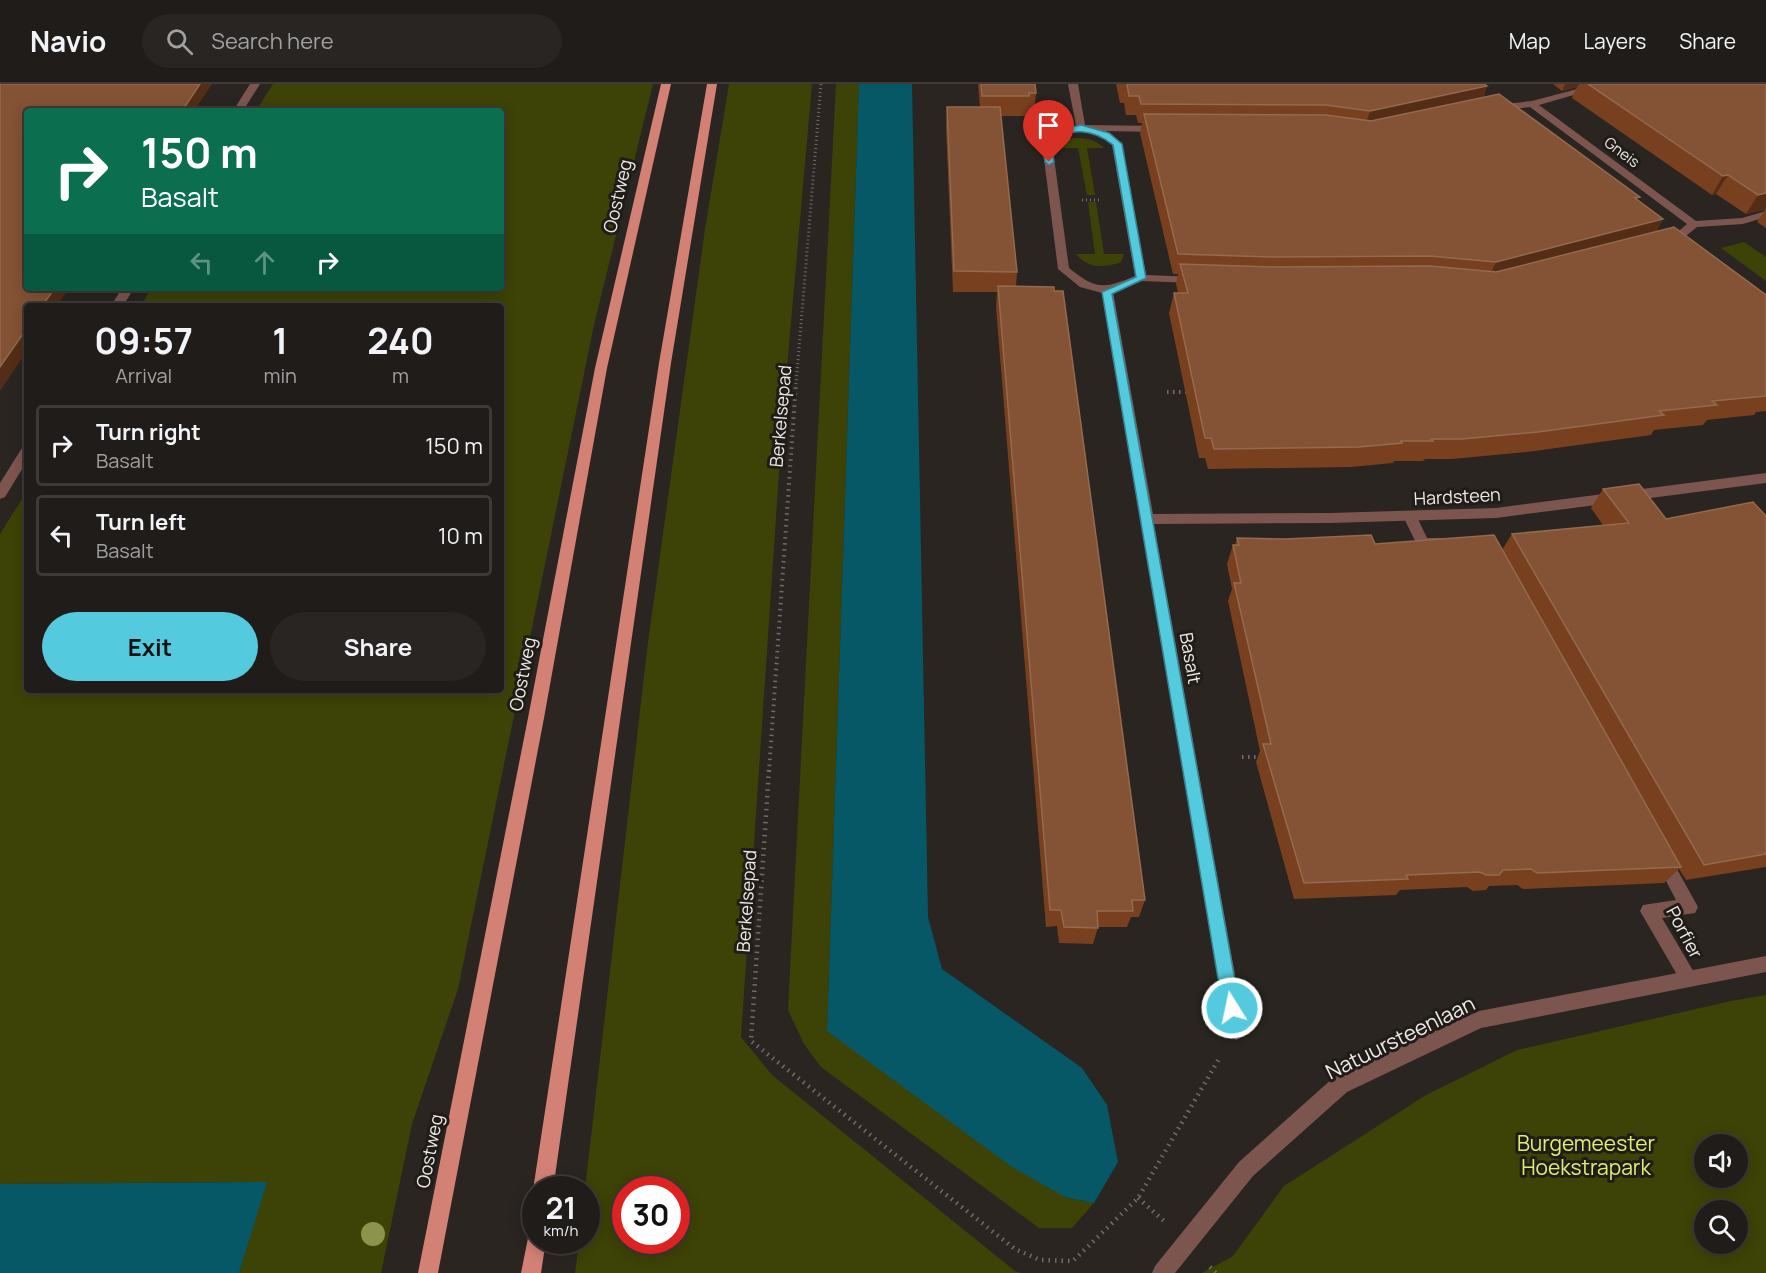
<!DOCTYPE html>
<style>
:root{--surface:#201c19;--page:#282522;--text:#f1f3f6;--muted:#a2a1a2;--line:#3d3a38;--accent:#54cade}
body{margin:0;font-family:Manrope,sans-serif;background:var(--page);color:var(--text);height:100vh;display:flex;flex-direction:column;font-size:22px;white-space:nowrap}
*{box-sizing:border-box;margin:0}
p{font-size:20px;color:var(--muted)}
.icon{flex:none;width:33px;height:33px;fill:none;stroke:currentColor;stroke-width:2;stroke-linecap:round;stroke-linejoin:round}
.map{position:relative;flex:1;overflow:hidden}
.side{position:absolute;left:24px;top:219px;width:480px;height:390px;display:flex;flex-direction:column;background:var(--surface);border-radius:6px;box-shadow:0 3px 15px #0003,0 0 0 2px var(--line)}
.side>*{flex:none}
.guide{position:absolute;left:24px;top:24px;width:480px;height:183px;border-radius:6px;box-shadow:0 3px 15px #0003,0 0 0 2px var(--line);background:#0b6e4f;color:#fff;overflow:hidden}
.fabs{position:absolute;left:1694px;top:1050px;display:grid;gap:12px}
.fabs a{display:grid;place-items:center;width:54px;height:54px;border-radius:50%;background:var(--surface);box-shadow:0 3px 15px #0003,0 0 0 2px var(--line);font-size:30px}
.speed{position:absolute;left:522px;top:1092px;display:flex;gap:12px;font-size:30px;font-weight:700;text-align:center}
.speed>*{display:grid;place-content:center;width:78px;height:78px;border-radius:50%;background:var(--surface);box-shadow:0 3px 15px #0003,0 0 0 2px var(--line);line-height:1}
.speed small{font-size:15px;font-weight:400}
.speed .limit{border:9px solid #d22;background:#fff;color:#111}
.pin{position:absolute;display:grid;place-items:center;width:51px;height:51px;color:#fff;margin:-62px -26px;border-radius:50% 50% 50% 0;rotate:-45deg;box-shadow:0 0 6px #0007}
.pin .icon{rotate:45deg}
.me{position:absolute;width:66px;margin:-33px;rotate:350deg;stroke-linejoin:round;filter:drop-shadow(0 0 4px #0008)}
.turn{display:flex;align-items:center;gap:21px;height:126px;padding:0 18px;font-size:27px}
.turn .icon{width:78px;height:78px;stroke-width:2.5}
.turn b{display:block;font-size:42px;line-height:51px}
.lanes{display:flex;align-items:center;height:57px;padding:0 18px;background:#0003;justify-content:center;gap:30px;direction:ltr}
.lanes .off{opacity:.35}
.eta{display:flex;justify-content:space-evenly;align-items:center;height:102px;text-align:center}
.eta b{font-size:36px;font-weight:700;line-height:42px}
.cta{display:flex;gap:12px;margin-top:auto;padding:12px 18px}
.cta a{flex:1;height:69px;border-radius:36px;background:var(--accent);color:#111;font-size:24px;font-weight:700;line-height:69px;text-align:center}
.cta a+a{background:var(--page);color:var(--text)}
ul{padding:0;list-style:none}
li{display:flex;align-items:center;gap:18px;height:81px;margin:0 12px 9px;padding:0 6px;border:3px solid var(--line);border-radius:6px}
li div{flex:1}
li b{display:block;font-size:22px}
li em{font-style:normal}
header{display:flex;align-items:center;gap:36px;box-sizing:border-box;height:84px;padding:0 30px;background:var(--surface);border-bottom:2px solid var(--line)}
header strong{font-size:28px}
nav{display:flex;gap:33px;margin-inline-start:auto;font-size:21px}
.search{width:420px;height:54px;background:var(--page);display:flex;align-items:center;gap:15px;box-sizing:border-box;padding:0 21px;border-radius:33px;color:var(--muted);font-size:22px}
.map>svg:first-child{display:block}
</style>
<header>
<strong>Navio</strong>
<div class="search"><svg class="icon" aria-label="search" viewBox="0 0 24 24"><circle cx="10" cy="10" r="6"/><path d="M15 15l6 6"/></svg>Search here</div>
<nav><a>Map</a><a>Layers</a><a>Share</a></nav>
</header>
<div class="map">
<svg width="1766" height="1189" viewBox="0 0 1766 1189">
<rect width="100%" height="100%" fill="#2a2521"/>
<!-- green -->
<g fill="#3d4306" fill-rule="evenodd">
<path d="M273,0h380l-59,241 -136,664 -46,135 -31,149h-142l27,-91 -266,2v-650l27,-43v199h474v-384h-360l10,-18h350v-177h-245z"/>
<path d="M729,0h83l-29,329 -42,624 31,38 243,196 6,2h-446l4,-32 7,-1v-50l-1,-1 62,-539 58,-421zM626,1106h50v50h-50z"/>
<path d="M836,0h23l-32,947 238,166 29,6 -22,25h-33l-218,-161 -17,-23 -16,-34z"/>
<path d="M1073,54c13,0 22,1 31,10h-17l8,47h-8l-9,-47h-18l3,-6z"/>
<path d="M1088,118h8l8,52h20l-3,8c-17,6 -33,7 -45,-8h19z"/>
<path d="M1744,158l22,15v24l-45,-33z"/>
<path d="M1766,911v278h-564l31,-17 51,-70 142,-91 91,-45 214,-49zM1704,1060h33v34h-33zM1704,1126h33v34h-33z"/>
</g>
<!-- water -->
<g fill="#065867">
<path d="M859,0h53l16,833 14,52 140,99 25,37 11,57 -24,41 -29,-6 -53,-30 -185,-136z"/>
<path d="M267,1098l-28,91h-239v-89z"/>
</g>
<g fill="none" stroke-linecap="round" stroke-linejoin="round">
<!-- path-far2 -->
<g stroke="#706c69" stroke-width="3" stroke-dasharray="1 3" stroke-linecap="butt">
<path d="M1082,116h17"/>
<path d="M796,300l25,-300"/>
</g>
<!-- path-far1 -->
<g stroke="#706c69" stroke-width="4" stroke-dasharray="1.5 4.5" stroke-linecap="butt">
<path d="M1167,308h23"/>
<path d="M1242,673h18"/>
<path d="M769,688l27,-389"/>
</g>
<!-- path -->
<g stroke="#706c69" stroke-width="4.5" stroke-dasharray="1.5 5" stroke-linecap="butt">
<path d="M769,686l-18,271 264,208 25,11 33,1 65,-63 82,-141"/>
<path d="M1138,1114l26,23"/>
<path d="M1210,1183l6,6"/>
</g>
<!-- pedestrian -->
<g fill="#7d554f" fill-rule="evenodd">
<path d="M1410,427l5,2 12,25h19l2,4 -2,4 -28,1 -15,-31z"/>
<path d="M1662,767l6,2 30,54 -3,6 -33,5 36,61 -3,6 -6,2 -6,-2 -43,-74 3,-6 33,-5 -22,-42 2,-5z"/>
</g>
<!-- minor -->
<g fill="#7d554f" fill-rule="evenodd">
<path d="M1068,0h10l7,41 77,1 5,3 -5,3 -58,-1 6,2 12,11 24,131 49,2 6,3 -6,3 -53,-2 -29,11 40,222 177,-1 166,-5 270,-35v10l-270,35 -166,5 -176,1 91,507 -3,6 -6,3 -6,-3 -3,-6 -125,-738 -22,-6 -22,-18 -16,-126 10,-12 24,-5zM1081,47l21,6 10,8 23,131c-31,13 -39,14 -66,-8l-17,-125 7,-8z"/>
<path d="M1596,0h16l-73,21 157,116 46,-3 24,-7v6l-23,7 -46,3 -16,13 -19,3v-4l11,-3 14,-12 -157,-117 -35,4 -5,-3 5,-3 37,-4z"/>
</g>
<!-- tertiary -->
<g fill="#7d554f" fill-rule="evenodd">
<path d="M250,0h10l-17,27h-10z"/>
<path d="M122,204h12l-11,18h-12z"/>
<path d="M27,363v14l-22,36 -5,2v-16l22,-35z"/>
<path d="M1766,872v16l-285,56 -134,64 -94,84 -78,97h-23l3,-7 84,-104 94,-84 146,-67z"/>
</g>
<!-- primary -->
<g fill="#d38175" fill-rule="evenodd">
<path d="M661,0h10l-64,284 -63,350 -106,555h-20l110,-555 67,-350z"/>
<path d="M707,0h10l-46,279 -118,827h-17v6l-3,-6 126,-827z"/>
<path d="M536,1146v10h10l-5,33h-20l8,-40z"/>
</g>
</g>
<!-- trees -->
<circle fill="#8c944c" cx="373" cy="1150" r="12"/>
<!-- wall -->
<g fill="#78401e">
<path d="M978,0h57l1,9 -2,20h-6l-1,3h-26l16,156 -1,14 129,614 -6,17h-8l-4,10h-29l-5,17 -34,-1 -2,-17 -11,1 -50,-620 1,-15h-44l-7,-165 1,-20h33z"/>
<path d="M1116,0h368l3,2 -4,12 155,103 25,18 -7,13 110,63v116l-10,1 -2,3 -47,5 -4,5 -49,5 -3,5 -124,17 -75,7h-27l-2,2h-29l-1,2 -42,4 -143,2 -3,-11h-6l-30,-145 5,-20h4l-2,-9 2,-10h-5l-33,-141 2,-10h-4l-2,-8h-10l-2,-12h-4z"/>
<path d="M1553,0h213v144l-9,-6 8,-12 -19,4 -30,-20 -4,1 -140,-97 5,-11 -15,4z"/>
<path d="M1603,405l63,30 100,-3v351l-80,13 -7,-11 -15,14 -141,6 -6,-4 -28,1 -3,4 -13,1 -6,-4 -67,3 -4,5 -102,4 -38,-137 4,-11 -32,-150 4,-12 -5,-25 6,-19h2l2,-7 265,12 10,-16 91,-9 -12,-17z"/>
</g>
<!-- shaded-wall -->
<g fill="#532d16">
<path d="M200,0h12l-18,27h-12z"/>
<path d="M1565,0h14l-2,3 -15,4z"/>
<path d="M1487,2l-7,19 -116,25 6,-19z"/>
<path d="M1728,91l-12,19 -4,1 11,-19z"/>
<path d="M1766,109v15l-1,2 -19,4 12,-19z"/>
<path d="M1663,135l-11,20 -165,43 9,-20z"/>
<path d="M55,204h14l-12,18h-15z"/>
<path d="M27,244v23l-27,40v-24z"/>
</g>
<!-- building -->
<g fill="#845234" stroke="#946a50" stroke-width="1.5">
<path d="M0,0h200l-18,27h-155v177h28l-13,18h-15v22l-27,39z"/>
<path d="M981,0h54l1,9h-7v3h-47z"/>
<path d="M1127,0h357l3,2 -117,25 -44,-6 -185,-1 -2,-8h-10z"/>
<path d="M1588,0h178v109l-8,2 -30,-20 -5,1z"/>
<path d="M1499,10l141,103 -5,1 28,21 -167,43 -66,-6 -158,1 -94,-3 -34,-140 182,1 45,6z"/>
<path d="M947,23h53l17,165 -63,-1z"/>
<path d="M1674,143l92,68v101l-54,5 5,4 -58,6 5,4 -126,17 -76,7h-31l2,2h-32l1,2 -43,4 -145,2 -3,-11h-6l-31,-145h14l-8,-29 92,3 158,-1 66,6z"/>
<path d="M998,202l56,1v4h9l82,609h-13l1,11h-36l1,17 -34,-1 -3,-17h-11z"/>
<path d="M1639,400l27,35 87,-17 13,14v338l-62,11 -192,-331 117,-11 -26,-34z"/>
<path d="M1371,451l4,9 119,-9 187,332 -144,6 -6,-4 -28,1 -4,5h-13l-6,-3 -74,3 2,4 -104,4 -41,-139h8l-37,-161h7l-8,-38h6l-2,-7 49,1z"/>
</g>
<!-- route -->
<path fill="#54cade" stroke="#378390" stroke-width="1.5" d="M1081,41l28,8 13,11 24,134 -34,16 128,714 -3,6 -5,2 -6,-2 -3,-6 -121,-716 34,-15 -23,-132c-18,-15 -45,-20 -62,-1l3,18 -5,3 -4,-3 -3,-19 11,-12z"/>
<g text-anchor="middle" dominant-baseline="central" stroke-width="6" stroke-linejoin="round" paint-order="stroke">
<!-- far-street labels -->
<g font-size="15" fill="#ece9e6" stroke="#201c18">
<text transform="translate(1622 68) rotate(37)">Gneis</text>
</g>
<!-- street labels -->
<g font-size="18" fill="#ece9e6" stroke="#201c18">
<text transform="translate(617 112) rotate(-77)">Oostweg</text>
<text transform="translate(780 332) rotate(-85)">Berkelsepad</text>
<text transform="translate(1457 412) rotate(-3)">Hardsteen</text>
<text transform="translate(1191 574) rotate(80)">Basalt</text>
<text transform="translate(522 590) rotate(-79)">Oostweg</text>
<text transform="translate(746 817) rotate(-86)">Berkelsepad</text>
<text transform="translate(1685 848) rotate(62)">Porfier</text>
<text transform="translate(429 1067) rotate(-79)">Oostweg</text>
</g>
<!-- near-street labels -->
<g font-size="21" fill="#ece9e6" stroke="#201c18">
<text transform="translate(1400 953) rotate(-26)">Natuursteenlaan</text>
</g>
<!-- near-park labels -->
<g font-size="21" fill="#ddee70" stroke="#201c18">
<text x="1586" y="1059">Burgemeester<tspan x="1586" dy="24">Hoekstrapark</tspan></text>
</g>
</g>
</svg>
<div class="fabs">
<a><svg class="icon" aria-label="sound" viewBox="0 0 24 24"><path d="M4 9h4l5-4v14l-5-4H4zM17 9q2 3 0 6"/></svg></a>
<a><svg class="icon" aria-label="search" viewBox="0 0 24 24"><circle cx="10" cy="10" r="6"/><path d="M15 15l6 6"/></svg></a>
</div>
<div class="speed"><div>21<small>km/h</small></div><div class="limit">30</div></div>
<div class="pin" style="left:1049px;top:78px;background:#d93025"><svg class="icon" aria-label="arrive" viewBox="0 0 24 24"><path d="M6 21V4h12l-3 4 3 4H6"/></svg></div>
<svg class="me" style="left:1232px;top:924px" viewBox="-20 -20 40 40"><circle r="17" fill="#54cade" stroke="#fff" stroke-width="3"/><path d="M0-11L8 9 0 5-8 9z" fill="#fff"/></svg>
<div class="guide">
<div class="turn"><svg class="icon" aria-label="right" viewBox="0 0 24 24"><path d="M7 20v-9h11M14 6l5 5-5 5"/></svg><div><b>150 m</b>Basalt</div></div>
<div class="lanes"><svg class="icon off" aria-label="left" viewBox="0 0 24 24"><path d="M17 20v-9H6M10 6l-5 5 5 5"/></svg><svg class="icon off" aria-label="ahead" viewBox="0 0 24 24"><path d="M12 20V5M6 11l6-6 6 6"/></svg><svg class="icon" aria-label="right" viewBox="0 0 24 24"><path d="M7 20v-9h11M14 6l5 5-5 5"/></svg></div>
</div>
<section class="side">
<div class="eta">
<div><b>09:57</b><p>Arrival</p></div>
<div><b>1</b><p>min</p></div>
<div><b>240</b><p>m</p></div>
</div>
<ul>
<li><svg class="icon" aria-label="right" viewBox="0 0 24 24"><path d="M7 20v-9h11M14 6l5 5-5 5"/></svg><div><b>Turn right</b><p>Basalt</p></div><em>150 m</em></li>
<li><svg class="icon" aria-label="left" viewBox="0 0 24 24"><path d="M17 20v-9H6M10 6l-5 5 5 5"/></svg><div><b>Turn left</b><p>Basalt</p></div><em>10 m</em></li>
</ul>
<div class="cta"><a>Exit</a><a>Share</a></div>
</section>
</div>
